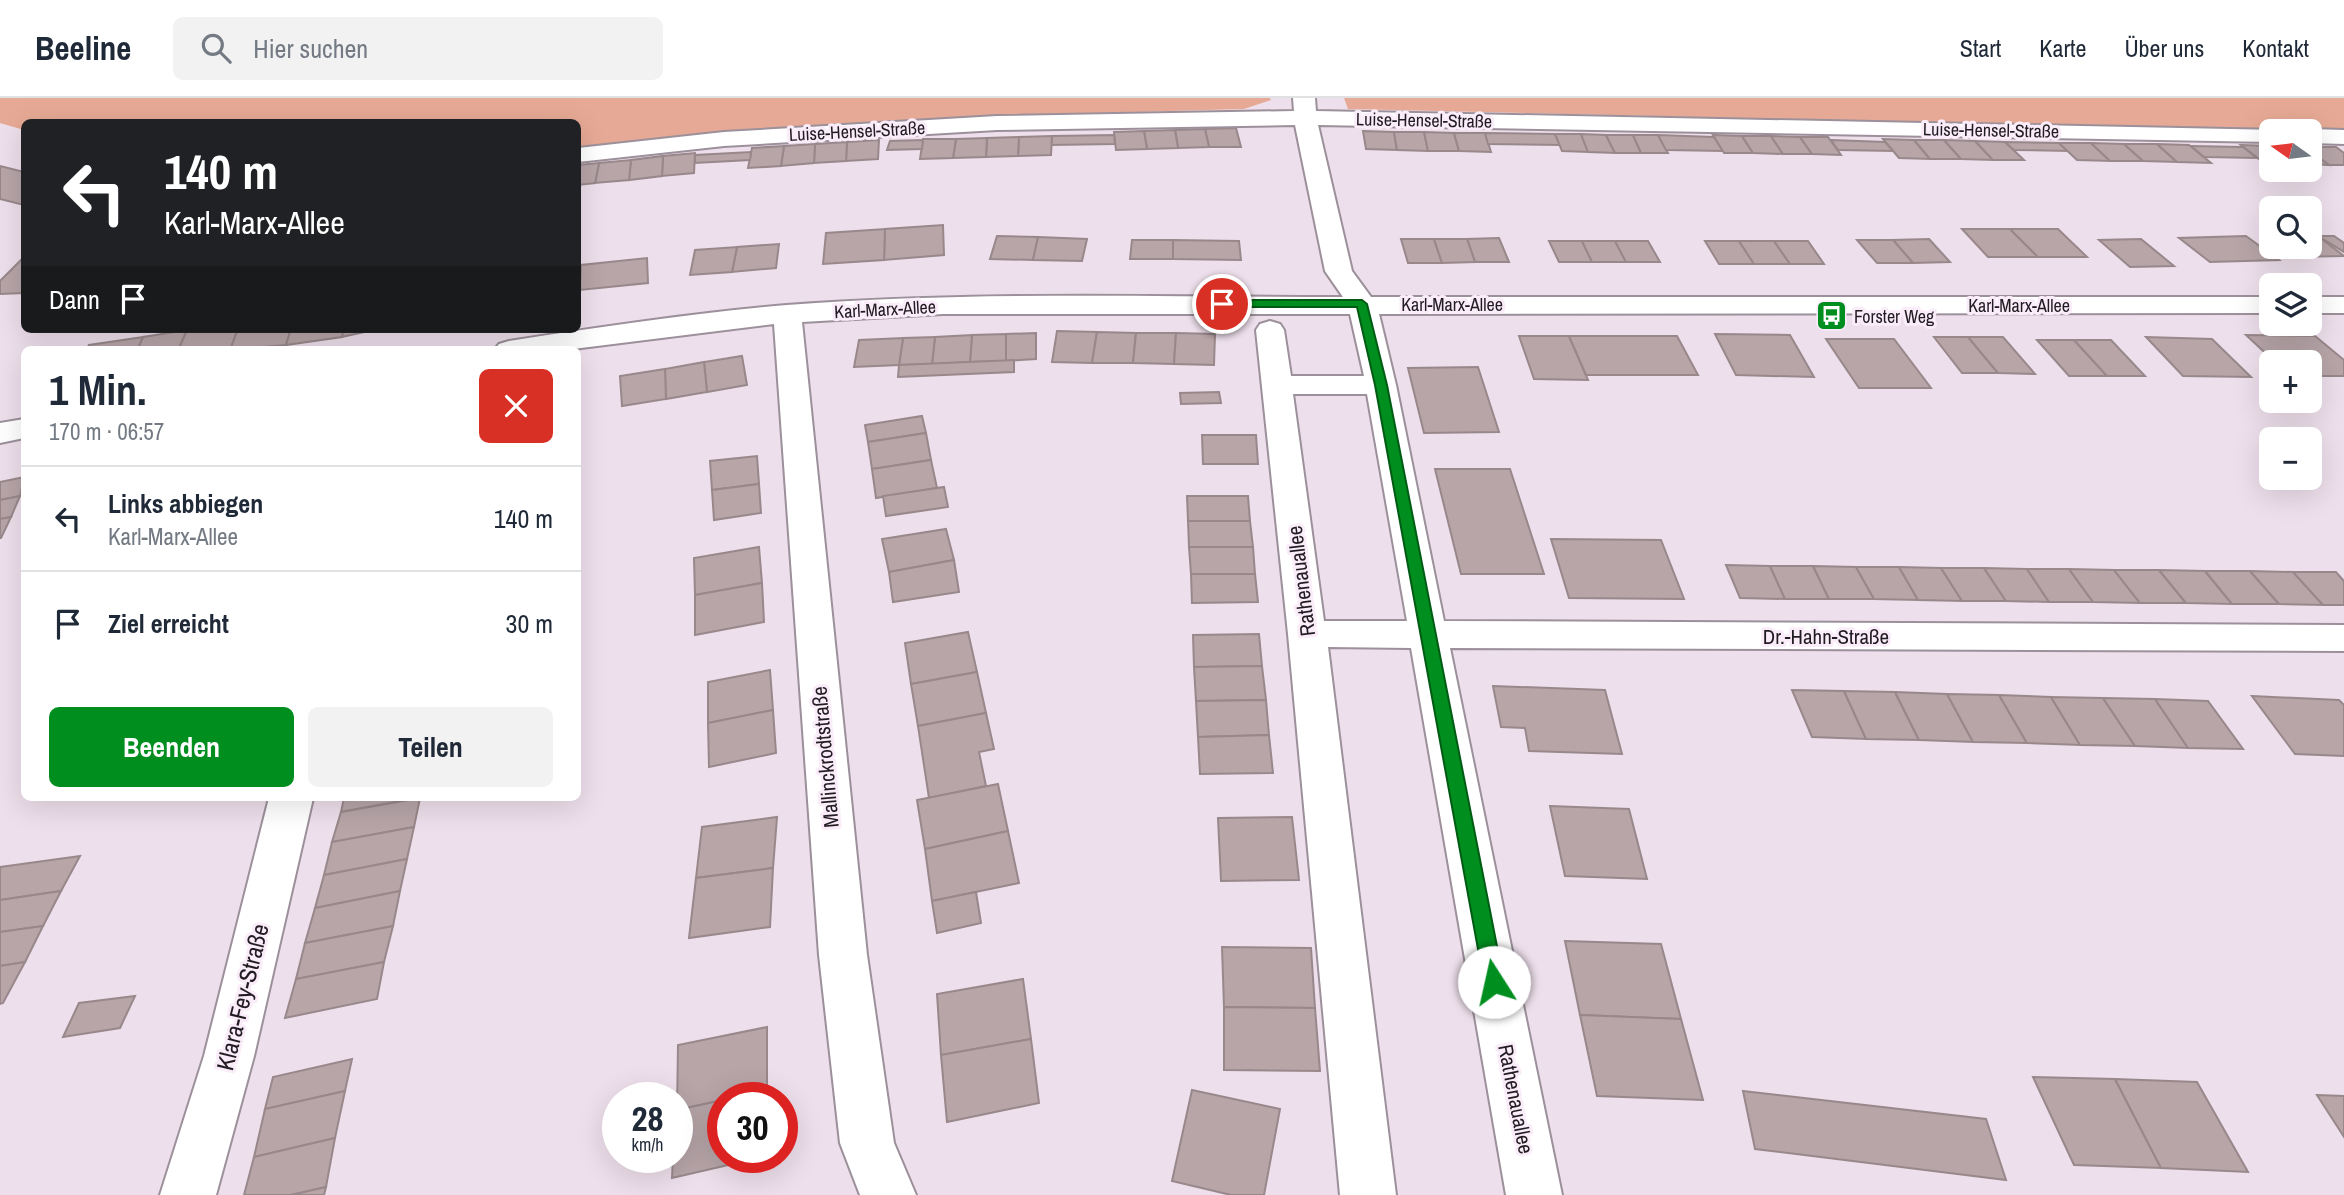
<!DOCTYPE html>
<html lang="de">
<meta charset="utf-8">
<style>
:root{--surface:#fff;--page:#f2f2f3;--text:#1f2937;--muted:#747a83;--line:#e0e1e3;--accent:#008e1f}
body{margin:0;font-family:"Archivo Narrow",sans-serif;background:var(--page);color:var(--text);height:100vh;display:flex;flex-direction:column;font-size:26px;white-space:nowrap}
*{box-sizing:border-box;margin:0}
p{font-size:23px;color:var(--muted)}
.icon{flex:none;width:38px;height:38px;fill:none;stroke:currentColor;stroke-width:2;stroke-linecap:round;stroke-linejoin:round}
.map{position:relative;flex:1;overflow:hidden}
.side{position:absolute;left:21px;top:248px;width:560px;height:455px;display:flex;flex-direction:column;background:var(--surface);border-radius:10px;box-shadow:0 7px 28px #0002}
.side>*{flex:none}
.guide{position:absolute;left:21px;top:21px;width:560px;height:214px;border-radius:10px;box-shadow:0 7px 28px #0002;background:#202124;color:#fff;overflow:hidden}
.needle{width:46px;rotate:284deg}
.tools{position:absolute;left:2259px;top:21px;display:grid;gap:14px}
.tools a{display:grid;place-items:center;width:63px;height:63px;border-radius:10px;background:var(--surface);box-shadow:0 7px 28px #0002;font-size:35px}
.speed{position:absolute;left:602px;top:984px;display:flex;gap:14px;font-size:35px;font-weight:700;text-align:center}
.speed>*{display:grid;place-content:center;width:91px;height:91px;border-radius:50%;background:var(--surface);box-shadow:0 7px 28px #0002;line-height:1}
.speed small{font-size:18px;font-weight:400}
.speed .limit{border:10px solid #d22;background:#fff;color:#111}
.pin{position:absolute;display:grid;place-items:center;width:60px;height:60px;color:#fff;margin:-30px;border:4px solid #fff;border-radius:50%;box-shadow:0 2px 7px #0007}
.me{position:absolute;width:77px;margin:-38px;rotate:350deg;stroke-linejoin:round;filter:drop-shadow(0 0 5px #0008)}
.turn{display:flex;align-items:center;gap:24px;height:147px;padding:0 28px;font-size:32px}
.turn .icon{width:91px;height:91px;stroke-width:2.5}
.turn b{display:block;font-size:49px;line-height:60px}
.then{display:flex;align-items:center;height:66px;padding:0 28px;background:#0003;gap:14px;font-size:26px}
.round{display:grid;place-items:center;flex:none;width:74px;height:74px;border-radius:10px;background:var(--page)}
.headline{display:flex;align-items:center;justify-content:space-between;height:119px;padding:0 28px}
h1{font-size:42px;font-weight:700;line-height:52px}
.action{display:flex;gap:14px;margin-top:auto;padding:14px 28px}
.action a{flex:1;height:80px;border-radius:10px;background:var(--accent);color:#fff;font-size:28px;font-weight:700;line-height:80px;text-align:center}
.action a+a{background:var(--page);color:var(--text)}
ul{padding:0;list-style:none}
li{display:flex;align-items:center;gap:21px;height:105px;padding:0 28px;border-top:2px solid var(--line)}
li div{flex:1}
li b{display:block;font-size:26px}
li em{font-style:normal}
header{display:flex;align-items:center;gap:42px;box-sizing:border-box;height:98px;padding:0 35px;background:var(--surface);border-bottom:2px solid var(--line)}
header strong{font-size:33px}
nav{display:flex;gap:38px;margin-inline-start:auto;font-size:24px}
.search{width:490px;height:63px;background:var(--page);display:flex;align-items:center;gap:18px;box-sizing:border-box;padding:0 24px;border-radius:10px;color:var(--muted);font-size:26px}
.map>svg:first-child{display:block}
</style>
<header>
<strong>Beeline</strong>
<div class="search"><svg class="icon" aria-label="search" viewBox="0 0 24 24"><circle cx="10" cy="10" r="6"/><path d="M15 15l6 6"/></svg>Hier suchen</div>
<nav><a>Start</a><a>Karte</a><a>Über uns</a><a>Kontakt</a></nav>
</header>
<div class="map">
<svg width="2344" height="1097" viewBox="0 0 2344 1097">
<rect width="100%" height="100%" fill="#eddfeb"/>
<!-- green -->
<g fill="#e6a995">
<path d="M0,0h1270l1,2 -27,9c-223,6 -445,12 -666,38v-25h-554v8l-24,-7z"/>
<path d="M1344,0h1000v34l-996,-23z"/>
</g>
<!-- building -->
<g fill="#b7a5a8" stroke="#99888b" stroke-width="2">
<path d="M1236,30l5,19h-32l-4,-18z"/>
<path d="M1205,31l4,18 -31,1 -3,-18z"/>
<path d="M1175,32l3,18 -31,1 -3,-18z"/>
<path d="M1144,33l3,18 -31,1 -2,-18z"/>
<path d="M1363,33l31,1 3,18 -31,-1z"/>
<path d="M1394,34h30l4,19 -31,-1z"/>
<path d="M1424,34l30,1 5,18h-31z"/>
<path d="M1454,35h31l6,19 -32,-1z"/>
<path d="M1485,35l70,1 5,11 -72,-1z"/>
<path d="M1555,36h26l7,18 -26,-1z"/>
<path d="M1581,36l25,1 9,18 -27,-1z"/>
<path d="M1114,37l1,9 -64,1 1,-9z"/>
<path d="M1606,37h27l8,18h-26z"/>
<path d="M1633,37h25l10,18h-27z"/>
<path d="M1658,37l56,2 9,14 -57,-1z"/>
<path d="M1713,37l29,1 11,17h-29z"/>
<path d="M1052,38l-1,19 -33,1 1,-19z"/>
<path d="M1742,38h29l12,18 -30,-1z"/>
<path d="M1771,38l29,1 12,17h-29z"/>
<path d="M1019,39l-1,19 -32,1 1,-19z"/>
<path d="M1800,39h28l13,18 -29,-1z"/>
<path d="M987,40l-1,19 -33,1 3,-19z"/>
<path d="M923,41h33l-3,19 -33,1z"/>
<path d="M1883,41l31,1 16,19 -31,-1z"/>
<path d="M879,42l-1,19 -32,2 1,-19z"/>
<path d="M923,42l-1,9 -35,1 3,-9z"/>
<path d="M1831,42l54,2 8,9 -55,-1z"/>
<path d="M1914,42h30l17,19h-31z"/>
<path d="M1944,42l31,1 18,19 -32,-1z"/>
<path d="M1975,43l30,1 19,18h-31z"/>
<path d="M847,44l-1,19 -32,2 1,-19z"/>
<path d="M2005,44l54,1 9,8 -54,-1z"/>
<path d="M2059,45h32l19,18 -33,-1z"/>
<path d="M2091,45l33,1 19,17h-33z"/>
<path d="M815,46l-1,19 -33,3 3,-20z"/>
<path d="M2124,46h33l20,18 -34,-1z"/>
<path d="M2157,46l32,1 22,18 -34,-1z"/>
<path d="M2241,47l31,1v17h-8z"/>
<path d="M784,48l-3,20 -33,2 4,-20z"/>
<path d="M2191,48l52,1 14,11 -53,-1z"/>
<path d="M2310,49h26l8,6v12h-15l-19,-14z"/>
<path d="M2310,53l19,14 -19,-1z"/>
<path d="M751,54l-1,8 -55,3v-8z"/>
<path d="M695,55l-1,20 -32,3 1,-20z"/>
<path d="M663,58l-1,20 -33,4 2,-20z"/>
<path d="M631,62l-2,20 -34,3 4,-20z"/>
<path d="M599,65l-4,20 -17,2v-20z"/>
<path d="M0,68l24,6v33l-24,-6z"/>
<path d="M943,127l1,30 -60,5 1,-31z"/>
<path d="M885,131l-1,31 -61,4 3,-31z"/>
<path d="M1962,131h48l28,28h-50z"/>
<path d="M2010,131h48l29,28h-49z"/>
<path d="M997,138l41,1 -5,23 -43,-1z"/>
<path d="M2246,138l33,24 -69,2 -31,-24z"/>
<path d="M2310,138h8l26,20 -48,1 -13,-10h27z"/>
<path d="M2318,138h16l10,7v9z"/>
<path d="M1038,139l49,2 -5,22 -49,-1z"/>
<path d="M1499,140l10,24h-34l-8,-23z"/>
<path d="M1401,141h33l8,24h-34z"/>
<path d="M1434,141h33l8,23 -33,1z"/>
<path d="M1929,141l21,23 -37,1 -20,-23z"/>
<path d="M2141,141l33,27 -44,1 -31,-27z"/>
<path d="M1132,142h41v19h-43z"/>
<path d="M1173,142l66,1 2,19 -68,-1z"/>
<path d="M1857,142h36l20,23h-36z"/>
<path d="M1549,143h33l10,21h-33z"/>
<path d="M1582,143h33l11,21h-34z"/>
<path d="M1615,143h33l12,21h-34z"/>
<path d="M1705,143h34l15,23h-35z"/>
<path d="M1739,143h35l16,23h-36z"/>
<path d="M1774,143h34l16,23h-34z"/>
<path d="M779,146l-3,24 -44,4 5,-25z"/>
<path d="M737,149l-5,25 -42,3 5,-25z"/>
<path d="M24,159v36l-24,1v-13z"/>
<path d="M647,160l1,25 -68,7 1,-25z"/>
<path d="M196,231h42l-8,21h-52l9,-20z"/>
<path d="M238,231h53l-5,16 -56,5z"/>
<path d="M291,231h53l-2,8 -56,8z"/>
<path d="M344,231h22l-1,3 -23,5z"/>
<path d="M187,232l-9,20h-41l6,-13z"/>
<path d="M1057,233l40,1 -5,31 -40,-1z"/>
<path d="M1097,234l39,1 -3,30h-41z"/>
<path d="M1036,235v26l-30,2v-27z"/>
<path d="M1136,235h40l-2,31 -41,-1z"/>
<path d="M1176,235l39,1 -1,31 -40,-1z"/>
<path d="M1006,236v27l-36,1 2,-27z"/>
<path d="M1715,236l75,1 24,42 -78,-2z"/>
<path d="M972,237l-2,27 -38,2 3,-27z"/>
<path d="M2246,237l69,1 29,24v16h-34v-14h-35z"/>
<path d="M1519,238h50l19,44 -54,-1z"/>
<path d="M1569,238h108l21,39h-112z"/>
<path d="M143,239l-6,13h-51l3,-5z"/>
<path d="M935,239l-3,27 -33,1 4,-27z"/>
<path d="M1934,239h34l30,36h-36z"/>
<path d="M1968,239h35l32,37 -37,-1z"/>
<path d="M2146,239l66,2 39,38 -68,-1z"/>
<path d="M903,240l-4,27 -45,2 5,-27z"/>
<path d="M1826,241h68l37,49h-72z"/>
<path d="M2037,242h37l33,36h-38z"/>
<path d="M2074,242h37l34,36h-38z"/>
<path d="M742,258l5,29 -40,7 -3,-30z"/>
<path d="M1014,262v12l-116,5 1,-12z"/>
<path d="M704,264l3,30 -41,7 -1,-30z"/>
<path d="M1478,269l21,65 -75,1 -16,-65z"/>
<path d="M665,271l1,30 -44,7 -2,-30z"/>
<path d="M1219,294l2,11 -40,1 -1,-11z"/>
<path d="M922,318l4,17 -58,9 -3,-17z"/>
<path d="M926,335l5,27 -59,9 -4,-27z"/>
<path d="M1202,337h54l2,29h-55z"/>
<path d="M757,358l2,28 -47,6 -2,-29z"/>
<path d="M931,362l6,28 -61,10 -4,-29z"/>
<path d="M1435,371h75l34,105h-83z"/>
<path d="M24,379l-4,19 -20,4v-18z"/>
<path d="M759,386l2,29 -47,7 -2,-30z"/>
<path d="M944,389l4,20 -62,9 -3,-20z"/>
<path d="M20,398l-9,21 -11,2v-19z"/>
<path d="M1187,398h61l2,25h-62z"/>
<path d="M11,419l-10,21h-1v-19z"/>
<path d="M1188,423h62l3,26h-64z"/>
<path d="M946,431l8,31 -65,12 -7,-33z"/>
<path d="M1551,441l110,1 23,59 -115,-1z"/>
<path d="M759,449l3,36 -67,12 -1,-37z"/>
<path d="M1189,449h64l2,27h-64z"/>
<path d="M954,462l5,32 -66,10 -4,-30z"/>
<path d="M1726,467l44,1 15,33 -45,-1z"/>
<path d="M1770,468h43l16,33h-44z"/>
<path d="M1813,468l43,1 18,32h-45z"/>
<path d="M1856,469h43l19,33 -44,-1z"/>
<path d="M1899,469l42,1 21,33 -44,-1z"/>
<path d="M1941,470h43l22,33h-44z"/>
<path d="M1984,470l43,1 22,33 -43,-1z"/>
<path d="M2027,471h42l24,33h-44z"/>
<path d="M2069,471l45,1 26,33 -47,-1z"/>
<path d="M2114,472h45l27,33h-46z"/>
<path d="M2159,472l46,1 27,33 -46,-1z"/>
<path d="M2205,473h45l29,33h-47z"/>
<path d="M2250,473l43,1 30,33 -44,-1z"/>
<path d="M2293,474h43l8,9v24h-21z"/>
<path d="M1191,476h64l3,28 -66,1z"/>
<path d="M762,485l2,39 -69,13v-40z"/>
<path d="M968,534l9,40 -66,12 -6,-41z"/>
<path d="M1259,536l3,32 -68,1 -1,-32z"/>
<path d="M1262,568l4,34 -70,1 -2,-34z"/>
<path d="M770,572l3,40 -65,13v-41z"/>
<path d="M977,574l9,41 -68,13 -7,-42z"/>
<path d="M1493,588l112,4 17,64 -93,-3 -4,-23 -24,-1z"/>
<path d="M1792,592l52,1 22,48 -54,-2z"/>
<path d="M1844,593l51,1 24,48 -53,-1z"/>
<path d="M1895,594l52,2 26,48 -54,-2z"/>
<path d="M1947,596l52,1 28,48 -54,-1z"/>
<path d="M1999,597l52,2 29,48 -53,-2z"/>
<path d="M2252,598l87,4 5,5v51l-49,-2z"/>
<path d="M2051,599l52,1 32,48 -55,-1z"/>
<path d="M2103,600l52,1 33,49 -53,-2z"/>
<path d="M2155,601l53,2 35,48 -55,-1z"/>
<path d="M1266,602l3,35 -71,2 -2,-36z"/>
<path d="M773,612l3,43 -67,14 -1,-44z"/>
<path d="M986,615l8,36 -15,3 7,34 -57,12 -11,-72z"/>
<path d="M1269,637l4,38 -73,1 -2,-37z"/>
<path d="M998,686l10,47 -83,18 -8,-49z"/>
<path d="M344,700h72l-75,14z"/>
<path d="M420,700l-6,29 -82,15 9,-30z"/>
<path d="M1550,708l79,3 18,70 -82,-3z"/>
<path d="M777,719l-4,51 -77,10 6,-51z"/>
<path d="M1292,719l7,63 -78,1 -3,-63z"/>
<path d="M414,729l-7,32 -83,16 8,-33z"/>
<path d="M1008,733l11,52 -87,18 -7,-52z"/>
<path d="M80,758l-19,35 -61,9v-33z"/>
<path d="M407,761l-7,32 -85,17 9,-33z"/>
<path d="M773,770l-3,59 -81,11 7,-60z"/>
<path d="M61,793l-18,35 -43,6v-32z"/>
<path d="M400,793l-7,35 -88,17 10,-35z"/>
<path d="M976,794l5,31 -44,10 -5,-32z"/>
<path d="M43,828l-18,36 -25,4v-34z"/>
<path d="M393,828l-9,36 -88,17 9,-36z"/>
<path d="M1565,843l96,3 20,75 -101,-4z"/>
<path d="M1222,849l89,1 4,60 -91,-1z"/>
<path d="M25,864l-22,41 -3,1v-38z"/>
<path d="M384,864l-7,37 -92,19 11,-39z"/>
<path d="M1023,881l8,60 -90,16 -4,-61z"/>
<path d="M135,898l-15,32 -57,9 16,-34z"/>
<path d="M1224,909l91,1 5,63 -96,-1z"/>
<path d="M1580,917l101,4 22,81 -106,-4z"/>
<path d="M767,929v63l-44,7v3l-46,10 1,-65z"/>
<path d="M1031,941l8,64 -92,19 -6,-67z"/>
<path d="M352,961l-7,32 -80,18 8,-32z"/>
<path d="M2033,979l82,2 46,89 -87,-3z"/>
<path d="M2115,981l82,3 51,90 -87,-4z"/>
<path d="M767,992v7h-32z"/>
<path d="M1192,992l88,19 -16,86h-33l-59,-14z"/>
<path d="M345,993l-10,47 -81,19 11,-48z"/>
<path d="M1743,993l243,28 20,61 -251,-31z"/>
<path d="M2317,997l27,1v41z"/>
<path d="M723,1002v57h40l-91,21 1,-21h4v-47z"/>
<path d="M335,1040l-9,49 -35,8h-47l10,-38z"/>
<path d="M326,1089l-2,8h-33z"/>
</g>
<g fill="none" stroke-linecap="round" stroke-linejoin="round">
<defs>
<g id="minor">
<path d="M1293,0h22l1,13 964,19 -8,1v11l-954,-17 34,146 19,26h901v16l-893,1 17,71 48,236 900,4v26l-894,-3 112,547h-56l-95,-547 -83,-1 68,548h-56l-52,-561 -32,-304 4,-6 10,-3 10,3 4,6 7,46h73l-14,-62h-407l-141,8 65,633 27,188 22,52h-56l-20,-52 -21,-188 -45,-631 -209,26h-71l5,-6 10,-3c92,-14 185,-28 278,-36 185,-14 371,-8 556,-8l-18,-26 -30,-146 -298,5 -273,16 -146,16v-14l146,-16 273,-16 297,-5zM1293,296h74l40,227h-83z"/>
<path d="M2310,31l34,1v14l-34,-1v-12h-8z"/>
<rect x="2310" y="199" width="34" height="16"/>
<path d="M24,321v19l-24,5v-20z"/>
<path d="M269,700h44l-59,258 -38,139h-56l44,-139z"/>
</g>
</defs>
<!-- minor casing -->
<use href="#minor" stroke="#9c909b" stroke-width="4"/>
<!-- minor -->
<use href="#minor" fill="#fff" fill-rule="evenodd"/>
</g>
<!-- route -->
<path fill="#008e1f" stroke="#005c14" stroke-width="2" d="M1362,202l5,4 20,81 117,597 -3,6 -7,3 -7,-3 -3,-6 -109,-597 -18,-78h-135l-5,-3 5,-4z"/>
<!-- icons -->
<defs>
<symbol id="bus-square" viewBox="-11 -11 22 22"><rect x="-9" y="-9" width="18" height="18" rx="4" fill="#008e1f" stroke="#faecf8"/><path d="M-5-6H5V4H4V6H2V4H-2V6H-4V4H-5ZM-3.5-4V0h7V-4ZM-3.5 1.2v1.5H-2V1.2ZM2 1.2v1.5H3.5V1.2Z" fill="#fff"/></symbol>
</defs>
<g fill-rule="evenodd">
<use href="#bus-square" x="1814" y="200" width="35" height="35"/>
</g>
<g text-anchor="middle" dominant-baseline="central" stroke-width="6" stroke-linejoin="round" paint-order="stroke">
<!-- far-street labels -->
<g font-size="18" fill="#211c21" stroke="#faecf8">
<text transform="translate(1424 22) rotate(1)">Luise-Hensel-Straße</text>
<text transform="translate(1991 32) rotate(1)">Luise-Hensel-Straße</text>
<text transform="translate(857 33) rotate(-3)">Luise-Hensel-Straße</text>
<text x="1452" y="206">Karl-Marx-Allee</text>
<text x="2019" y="207">Karl-Marx-Allee</text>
<text transform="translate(885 211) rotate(-3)">Karl-Marx-Allee</text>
</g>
<!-- far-poi labels -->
<g font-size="18" fill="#211c21" stroke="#faecf8" text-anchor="start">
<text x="1854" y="218">Forster Weg</text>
</g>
<!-- street labels -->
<g font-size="21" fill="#211c21" stroke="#faecf8">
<text transform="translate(1301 483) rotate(-97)">Rathenauallee</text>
<text x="1826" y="538">Dr.-Hahn-Straße</text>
<text transform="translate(825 659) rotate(-95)">Mallinckrodtstraße</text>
<text transform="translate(1516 1001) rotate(79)">Rathenauallee</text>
</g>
<!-- near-street labels -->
<g font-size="24" fill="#211c21" stroke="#faecf8">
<text transform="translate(242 899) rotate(-76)">Klara-Fey-Straße</text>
</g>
</g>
</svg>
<div class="tools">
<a><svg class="needle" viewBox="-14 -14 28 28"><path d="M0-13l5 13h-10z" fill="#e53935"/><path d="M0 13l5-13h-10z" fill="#747a83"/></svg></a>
<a><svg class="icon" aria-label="search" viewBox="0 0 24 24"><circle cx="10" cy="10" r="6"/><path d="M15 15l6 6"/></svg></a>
<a><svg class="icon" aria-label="layers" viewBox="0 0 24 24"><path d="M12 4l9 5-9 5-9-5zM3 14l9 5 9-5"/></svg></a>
<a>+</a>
<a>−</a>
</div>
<div class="speed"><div>28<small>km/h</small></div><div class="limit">30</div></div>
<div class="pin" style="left:1222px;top:206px;background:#d93025"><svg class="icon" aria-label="arrive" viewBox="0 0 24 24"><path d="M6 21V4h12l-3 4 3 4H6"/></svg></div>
<svg class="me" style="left:1494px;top:884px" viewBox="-20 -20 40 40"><circle r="19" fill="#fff"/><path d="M0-13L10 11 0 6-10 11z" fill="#008e1f"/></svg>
<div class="guide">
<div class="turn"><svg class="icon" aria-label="left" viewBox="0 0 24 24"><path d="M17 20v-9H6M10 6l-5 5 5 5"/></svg><div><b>140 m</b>Karl-Marx-Allee</div></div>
<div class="then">Dann<svg class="icon" aria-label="arrive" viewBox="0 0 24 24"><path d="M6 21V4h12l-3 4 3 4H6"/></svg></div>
</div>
<section class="side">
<div class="headline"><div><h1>1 Min.</h1><p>170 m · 06:57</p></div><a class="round" style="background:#d93025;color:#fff"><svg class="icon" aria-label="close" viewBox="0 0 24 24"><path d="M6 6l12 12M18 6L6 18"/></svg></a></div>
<ul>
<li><svg class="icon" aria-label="left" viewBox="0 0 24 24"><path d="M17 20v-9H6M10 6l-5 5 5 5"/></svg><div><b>Links abbiegen</b><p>Karl-Marx-Allee</p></div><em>140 m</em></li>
<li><svg class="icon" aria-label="arrive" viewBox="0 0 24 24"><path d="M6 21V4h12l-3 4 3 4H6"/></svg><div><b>Ziel erreicht</b></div><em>30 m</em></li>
</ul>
<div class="action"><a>Beenden</a><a>Teilen</a></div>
</section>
</div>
